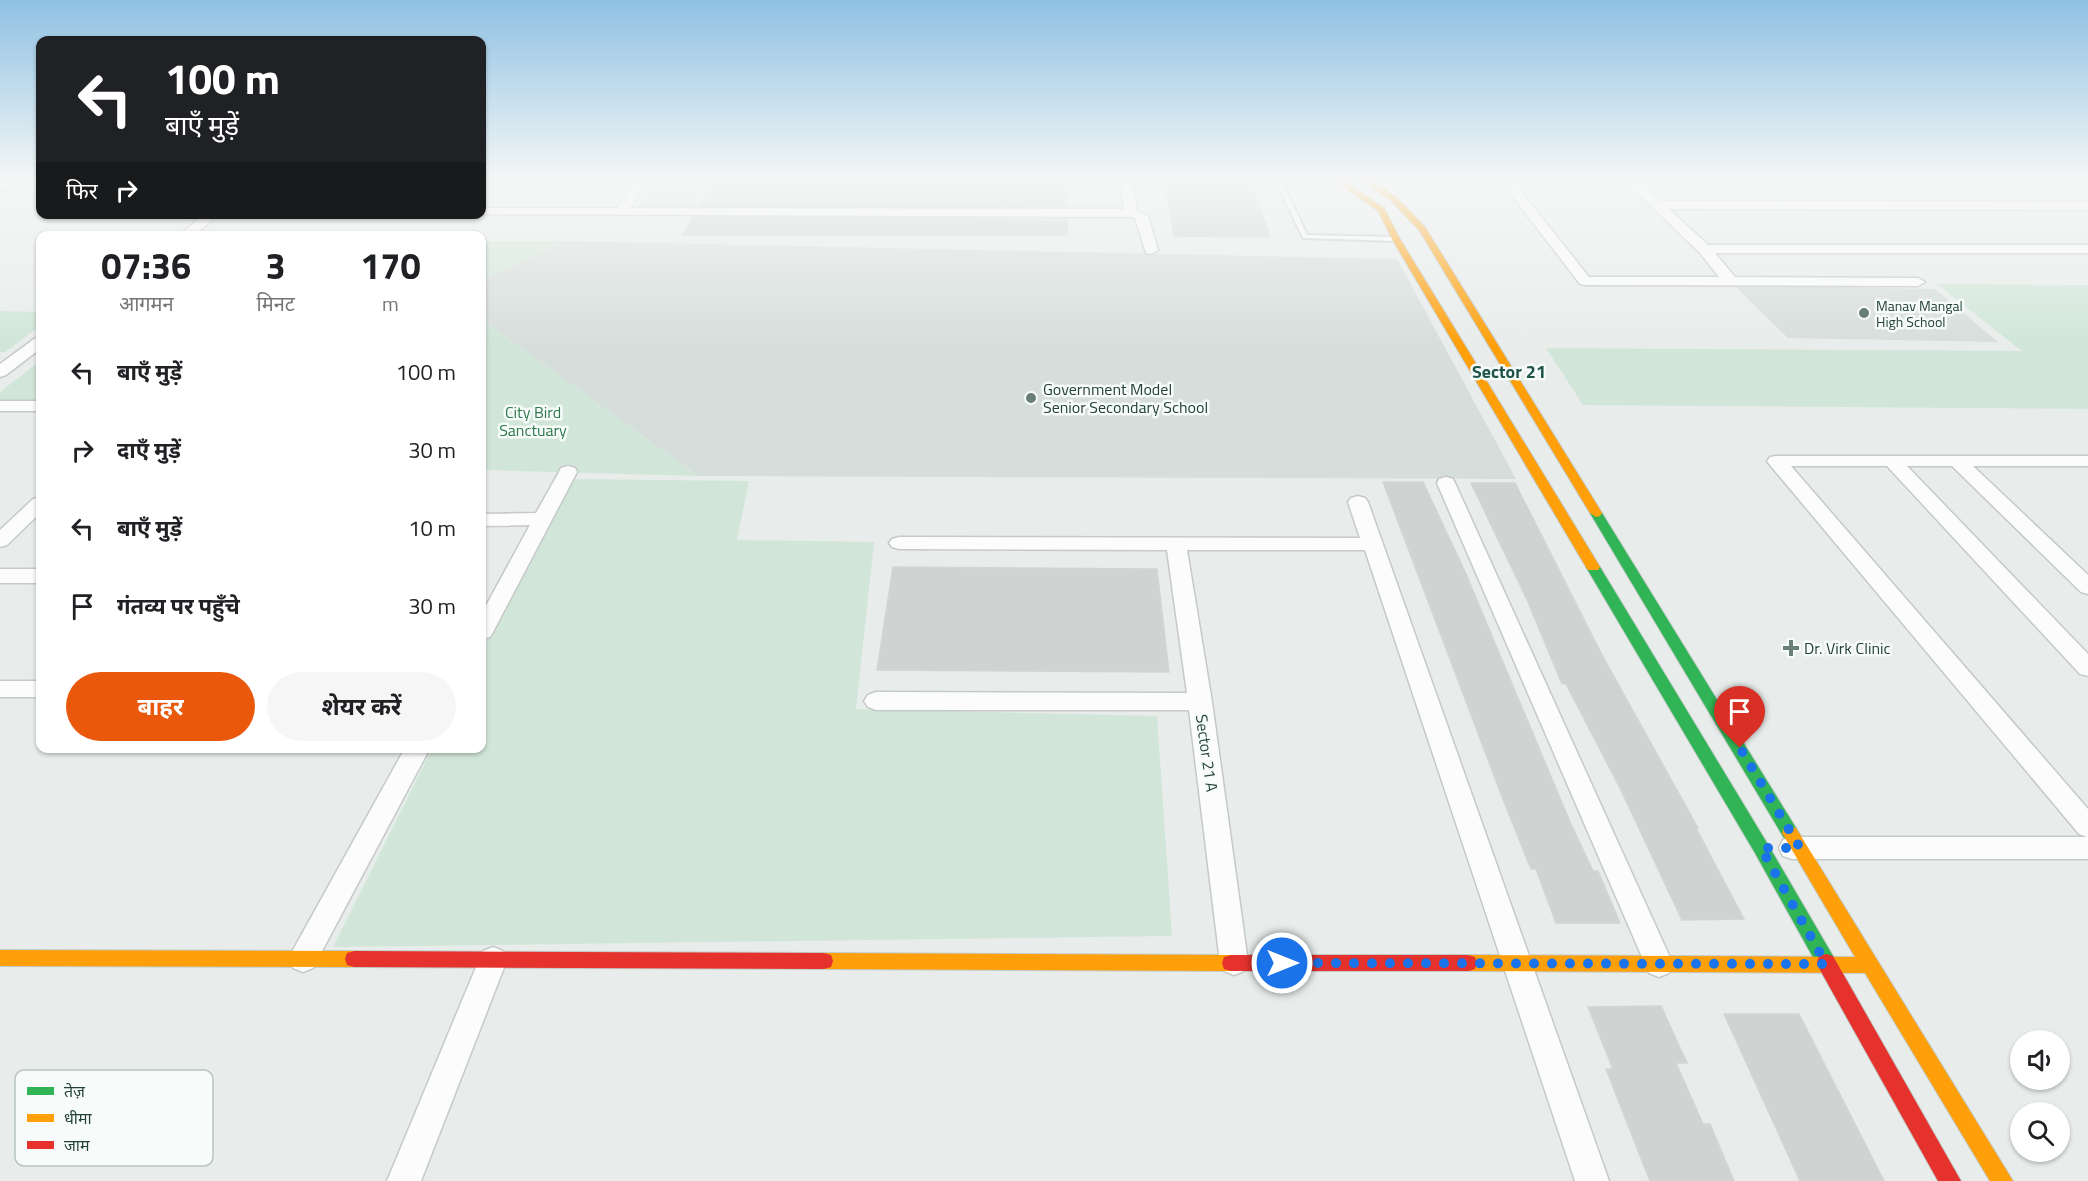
<!DOCTYPE html>
<html lang="hi">
<meta charset="utf-8">
<style>
:root{--surface:#fff;--page:#f6f6f6;--text:#202124;--muted:#757577;--accent:#ea580c}
body{margin:0;font-family:"Titillium Web","Noto Sans Devanagari",sans-serif;background:var(--page);color:var(--text);height:100vh;display:flex;flex-direction:column;font-size:22px;white-space:nowrap}
*{box-sizing:border-box;margin:0}
p{font-size:20px;color:var(--muted)}
.icon{flex:none;width:33px;height:33px;fill:none;stroke:currentColor;stroke-width:2;stroke-linecap:round;stroke-linejoin:round}
.map{position:relative;flex:1;overflow:hidden}
.drawer{position:absolute;left:36px;top:231px;width:450px;height:522px;display:flex;flex-direction:column;background:var(--surface);border-radius:12px;box-shadow:0 2px 4px #0004}
.drawer>*{flex:none}
.top-card{position:absolute;left:36px;top:36px;width:450px;height:183px;border-radius:12px;box-shadow:0 2px 4px #0004;background:#202124;color:#fff;overflow:hidden}
.buttons{position:absolute;left:2010px;top:1030px;display:grid;gap:12px}
.buttons a{display:grid;place-items:center;width:60px;height:60px;border-radius:50%;background:var(--surface);box-shadow:0 2px 4px #0004;font-size:30px}
.pin{position:absolute;display:grid;place-items:center;width:51px;height:51px;color:#fff;margin:-62px -26px;border-radius:50% 50% 50% 0;rotate:-45deg;box-shadow:0 0 6px #0007}
.pin .icon{rotate:45deg}
.me{position:absolute;width:66px;margin:-33px;rotate:90deg;stroke-linejoin:round;filter:drop-shadow(0 0 4px #0008)}
.turn{display:flex;align-items:center;gap:21px;height:126px;padding:0 30px;font-size:27px}
.turn .icon{width:78px;height:78px;stroke-width:2.5}
.turn b{display:block;font-size:42px;line-height:51px}
.then{display:flex;align-items:center;height:57px;padding:0 30px;background:#0003;gap:12px;font-size:22px}
.eta{display:flex;justify-content:space-evenly;align-items:center;height:102px;text-align:center}
.eta b{font-size:36px;font-weight:700;line-height:42px}
.primary-button{display:flex;gap:12px;margin-top:auto;padding:12px 30px}
.primary-button a{flex:1;height:69px;border-radius:36px;background:var(--accent);color:#fff;font-size:24px;font-weight:700;line-height:69px;text-align:center}
.primary-button a+a{background:var(--page);color:var(--text)}
ul{padding:0;list-style:none}
li{display:flex;align-items:center;gap:18px;height:78px;padding:0 30px}
li div{flex:1}
li b{display:block;font-size:22px}
li em{font-style:normal}
.map>svg:first-child{display:block}
</style>
<div class="map">
<svg width="2088" height="1181" viewBox="0 0 2088 1181">
<rect width="100%" height="100%" fill="#e8edeb"/>
<!-- built -->
<g fill="#d6dedb">
<path d="M566,241l831,18 119,220 -818,-3 -216,-156v-40z"/>
<path d="M1734,285l201,4 63,53 -210,-4z"/>
</g>
<!-- green -->
<g fill="#d1e6d8">
<path d="M655,180h55l-16,27h-57z"/>
<path d="M482,241h84l-84,39z"/>
<path d="M1937,284l151,1v124l-505,-4 -37,-57 476,3z"/>
<path d="M0,311l40,1v14l-35,26h-5z"/>
<path d="M482,320l216,156 -216,-6z"/>
<path d="M40,361v43l-40,-1v-11z"/>
<path d="M567,479l182,2 -12,59 137,2 -18,167 301,7 15,220 -839,11 99,-198 50,-1v-98z"/>
</g>
<!-- building -->
<g fill="#cfd4d2" stroke="#d1d6d4" stroke-width="1.5">
<path d="M713,180h352l2,27 -368,-1z"/>
<path d="M1164,180h87l19,57 -96,-1z"/>
<path d="M693,217l374,2 1,16h-385z"/>
<path d="M1383,482h40l43,92 104,248 23,49h5l22,52h-64l-20,-54h-5l-30,-75z"/>
<path d="M1471,483h44l87,172 96,173h-2l48,91 -62,1 -62,-132 -54,-104h-4l-34,-82z"/>
<path d="M893,567l264,2 12,103 -292,-2z"/>
<path d="M1661,1006l26,57h-11l27,61h7l24,57h-84l-44,-112h7l-25,-62z"/>
<path d="M1724,1014h75l85,167h-84z"/>
</g>
<g fill="none" stroke-linecap="round" stroke-linejoin="round">
<defs>
<path id="lane" d="M1275,180h6l26,55 89,2 3,2 -3,2 -93,-3z"/>
<g id="street">
<path d="M6,180h14l-20,12v-9z"/>
<path d="M636,180h12l-18,28 494,1 -4,-29h12l5,31 11,5 10,34 -7,4 -5,-1 -11,-35 -5,-1 -653,-3h5v-6h135z"/>
<path d="M1500,180h12l77,97h130l-20,-25 -75,-72h13l23,21 428,1v8l-419,-1 39,36h380v8h-373l20,24 183,1 7,4 -7,4 -333,-1 -5,-1z"/>
<path d="M204,214h15l-25,22h-15z"/>
<path d="M40,337v12l-34,26 -6,2v-13l34,-25z"/>
<rect x="0" y="401" width="40" height="10"/>
<path d="M1776,456h312v10h-115l115,109v19l-7,-2 -129,-126h-45l181,188v22l-8,-2 -193,-208h-96l297,343v50h-296l-9,-3 -4,-8 4,-8 9,-3h295l-8,-3 -309,-369 -3,-4 3,-4z"/>
<path d="M568,466l7,2 2,4 -84,160 -3,5 -8,2v-26l48,-88 -48,1v-12l54,-1 23,-41 2,-4z"/>
<path d="M1446,477l7,2 2,4 218,481 -4,9 -10,4 -10,-4 -4,-9 -208,-481 2,-4z"/>
<path d="M1358,496l7,2 3,4 241,679h-34l-210,-631h-178l25,152 36,260 -4,9 -10,4 -10,-4 -4,-9 -31,-252h-313l-8,-3 -4,-6 4,-6 8,-3 311,1 -20,-143 -268,-1 -7,-2 -3,-4 3,-4 7,-2 461,1 -12,-36 3,-4z"/>
<path d="M40,497v16l-33,32 -7,2v-17l33,-31z"/>
<rect x="0" y="569" width="40" height="14"/>
<rect x="0" y="681" width="40" height="16"/>
<path d="M405,748h25l-117,220 -10,4 -10,-4 -4,-9 4,-9z"/>
<path d="M493,947l10,4 4,9 -86,221h-34l92,-221 4,-9z"/>
</g>
<g id="fast">
<path d="M1596,509l6,4 194,315 2,5 -2,5 -6,2 -6,-2 -194,-325z"/>
<path d="M1593,563l7,4 167,276 66,113 2,6 -2,6 -7,2 -7,-2 -64,-115 -169,-286z"/>
</g>
<g id="slow">
<path d="M1334,180h9l41,28 16,31 200,328 -2,3h-10l-2,-3 -194,-328 -14,-28z"/>
<path d="M1358,180c25,-3 51,31 67,47l177,286 -2,3 -4,1 -6,-4 -171,-283 -29,-30z"/>
<path d="M1790,826l6,2 217,353h-23l-125,-208 -397,-2 -7,-2 -2,-6 2,-6 7,-2 387,2 -73,-124 2,-5z"/>
<path d="M0,950l354,1 7,2 2,6 -2,6 -7,2 -354,-1z"/>
<path d="M824,953l407,2 7,2 2,6 -2,6 -7,2 -407,-2 -7,-2 -2,-6 2,-6z"/>
</g>
<g id="jam">
<path d="M354,951l470,2 7,2 2,6 -2,6 -7,2 -470,-2 -7,-2 -2,-6 2,-6z"/>
<path d="M1826,954l7,2 128,225h-23l-119,-213 -2,-6 2,-6z"/>
<path d="M1231,955h237l7,2 2,6 -2,6 -7,2h-237l-7,-2 -2,-6 2,-6z"/>
</g>
</defs>
<!-- lane casing -->
<use href="#lane" stroke="#c5cac8" stroke-width="4"/>
<!-- street casing -->
<use href="#street" stroke="#c5cac8" stroke-width="3"/>
<!-- fast casing -->
<use href="#fast" stroke="#c3cbc8" stroke-width="2"/>
<!-- slow casing -->
<use href="#slow" stroke="#c3cbc8" stroke-width="2"/>
<!-- jam casing -->
<use href="#jam" stroke="#c3cbc8" stroke-width="2"/>
<!-- lane -->
<use href="#lane" fill="#fcfcfc" fill-rule="evenodd"/>
<!-- street -->
<use href="#street" fill="#fcfcfc" fill-rule="evenodd"/>
<!-- fast -->
<use href="#fast" fill="#30b455" fill-rule="evenodd"/>
<!-- slow -->
<use href="#slow" fill="#ff9f0a" fill-rule="evenodd"/>
<!-- jam -->
<use href="#jam" fill="#e5322d" fill-rule="evenodd"/>
</g>
<!-- sky -->
<linearGradient id="sky" x2="0" y2="1"><stop stop-color="#8fc1e3"/><stop offset="0.52" stop-color="#f5f7f6"/><stop offset="1" stop-color="#f5f7f6" stop-opacity="0"/></linearGradient>
<rect width="2088" height="345" fill="url(#sky)"/>
<g fill="none" stroke-linecap="round" stroke-linejoin="round">
<!-- route -->
<path stroke="#1a73e8" stroke-width="10" stroke-dasharray="0 18" d="M1282,963l544,1 -65,-116h39l-60,-100"/>
</g>
<!-- markers -->
<g fill="#697e78" stroke="#f7fbf9" stroke-width="2">
<circle cx="1864" cy="313" r="6"/>
<circle cx="1031" cy="398" r="6"/>
<path d="M1788 639h6v6h6v6h-6v6h-6v-6h-6v-6h6z"/>
</g>
<g text-anchor="middle" dominant-baseline="central" stroke-width="5" stroke-linejoin="round" paint-order="stroke">
<!-- far-poi labels -->
<g font-size="14" fill="#24423a" stroke="#f7fbf9" text-anchor="start">
<text x="1876" y="305">Manav Mangal<tspan x="1876" dy="16">High School</tspan></text>
</g>
<!-- poi labels -->
<g font-size="16" fill="#24423a" stroke="#f7fbf9" text-anchor="start">
<text x="1043" y="389">Government Model<tspan x="1043" dy="18">Senior Secondary School</tspan></text>
<text x="1804" y="648">Dr. Virk Clinic</text>
</g>
<!-- park labels -->
<g font-size="16" fill="#2d7a4b" stroke="#f7fbf9">
<text x="533" y="412">City Bird<tspan x="533" dy="18">Sanctuary</tspan></text>
</g>
<!-- street labels -->
<g font-size="16" fill="#24423a" stroke="#f7fbf9">
<text transform="translate(1207 753) rotate(82)">Sector 21 A</text>
</g>
<!-- far-district labels -->
<g font-size="18" font-weight="bold" fill="#1f5548" stroke="#f7fbf9">
<text x="1509" y="371">Sector 21</text>
</g>
</g>
<!-- legend -->
<rect x="15" y="1070" width="198" height="96" rx="9" fill="#f7fbf9" stroke="#b8c4c0" stroke-width="1.5"/>
<rect x="27" y="1087" width="27" height="8" fill="#30b455"/>
<rect x="27" y="1114" width="27" height="8" fill="#ff9f0a"/>
<rect x="27" y="1141" width="27" height="8" fill="#e5322d"/>
<g font-size="16" fill="#24423a">
<text x="64" y="1097">तेज़</text>
<text x="64" y="1124">धीमा</text>
<text x="64" y="1151">जाम</text>
</g>
</svg>
<div class="buttons">
<a><svg class="icon" aria-label="sound" viewBox="0 0 24 24"><path d="M4 9h4l5-4v14l-5-4H4zM17 9q2 3 0 6"/></svg></a>
<a><svg class="icon" aria-label="search" viewBox="0 0 24 24"><circle cx="10" cy="10" r="6"/><path d="M15 15l6 6"/></svg></a>
</div>
<div class="pin" style="left:1740px;top:748px;background:#d93025"><svg class="icon" aria-label="arrive" viewBox="0 0 24 24"><path d="M6 21V4h12l-3 4 3 4H6"/></svg></div>
<svg class="me" style="left:1282px;top:963px" viewBox="-20 -20 40 40"><circle r="17" fill="#1a73e8" stroke="#fff" stroke-width="3"/><path d="M0-11L8 9 0 5-8 9z" fill="#fff"/></svg>
<div class="top-card">
<div class="turn"><svg class="icon" aria-label="left" viewBox="0 0 24 24"><path d="M17 20v-9H6M10 6l-5 5 5 5"/></svg><div><b>100 m</b>बाएँ मुड़ें</div></div>
<div class="then">फिर<svg class="icon" aria-label="right" viewBox="0 0 24 24"><path d="M7 20v-9h11M14 6l5 5-5 5"/></svg></div>
</div>
<section class="drawer">
<div class="eta">
<div><b>07:36</b><p>आगमन</p></div>
<div><b>3</b><p>मिनट</p></div>
<div><b>170</b><p>m</p></div>
</div>
<ul>
<li><svg class="icon" aria-label="left" viewBox="0 0 24 24"><path d="M17 20v-9H6M10 6l-5 5 5 5"/></svg><div><b>बाएँ मुड़ें</b></div><em>100 m</em></li>
<li><svg class="icon" aria-label="right" viewBox="0 0 24 24"><path d="M7 20v-9h11M14 6l5 5-5 5"/></svg><div><b>दाएँ मुड़ें</b></div><em>30 m</em></li>
<li><svg class="icon" aria-label="left" viewBox="0 0 24 24"><path d="M17 20v-9H6M10 6l-5 5 5 5"/></svg><div><b>बाएँ मुड़ें</b></div><em>10 m</em></li>
<li><svg class="icon" aria-label="arrive" viewBox="0 0 24 24"><path d="M6 21V4h12l-3 4 3 4H6"/></svg><div><b>गंतव्य पर पहुँचे</b></div><em>30 m</em></li>
</ul>
<div class="primary-button"><a>बाहर</a><a>शेयर करें</a></div>
</section>
</div>
